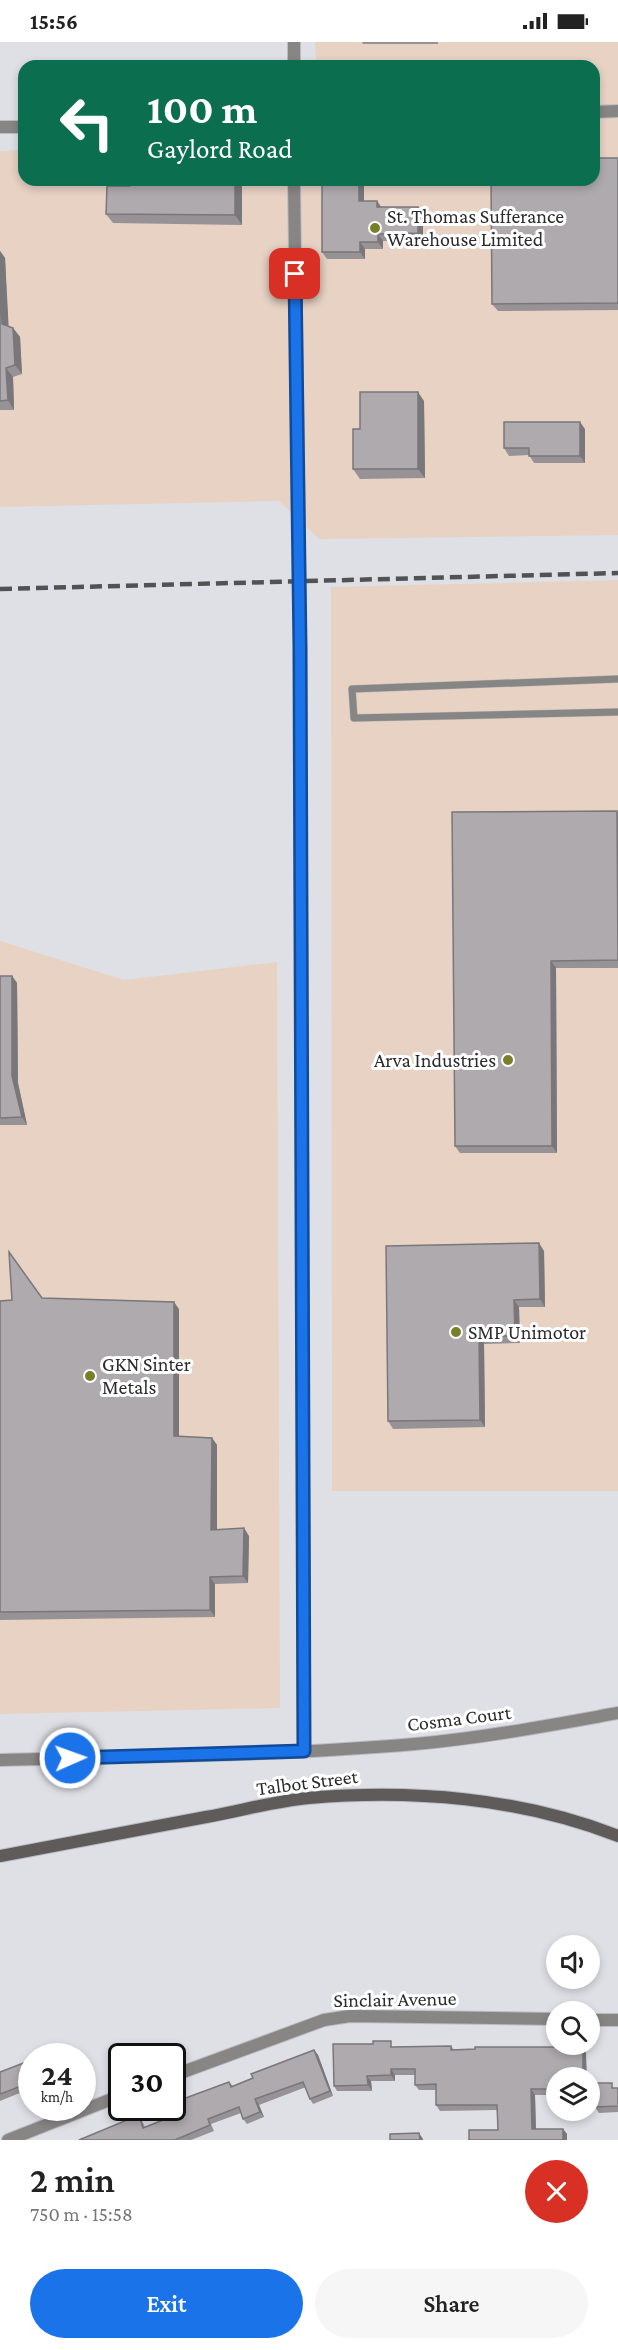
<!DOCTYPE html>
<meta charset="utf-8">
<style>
:root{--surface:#fff;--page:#f6f6f6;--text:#222;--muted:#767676;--accent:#1a73e8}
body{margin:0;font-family:"Crimson Pro",serif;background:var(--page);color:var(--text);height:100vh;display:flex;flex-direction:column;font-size:22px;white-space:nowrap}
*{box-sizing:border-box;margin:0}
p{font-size:20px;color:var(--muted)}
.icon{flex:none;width:33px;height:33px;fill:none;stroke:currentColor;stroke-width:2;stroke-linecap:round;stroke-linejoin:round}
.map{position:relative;height:2098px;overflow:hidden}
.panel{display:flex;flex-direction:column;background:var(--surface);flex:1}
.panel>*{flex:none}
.guide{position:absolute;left:18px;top:18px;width:582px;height:126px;border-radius:18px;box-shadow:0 3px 9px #0003;background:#0b6e4f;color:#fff;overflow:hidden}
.fabs{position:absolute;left:546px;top:1893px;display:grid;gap:12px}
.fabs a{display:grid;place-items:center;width:54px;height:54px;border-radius:50%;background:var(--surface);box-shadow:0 3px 9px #0003;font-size:30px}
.speed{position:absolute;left:18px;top:2001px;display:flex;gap:12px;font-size:30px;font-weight:700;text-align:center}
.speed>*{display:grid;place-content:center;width:78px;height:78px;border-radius:50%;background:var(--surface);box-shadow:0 3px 9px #0003;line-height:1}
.speed small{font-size:15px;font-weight:400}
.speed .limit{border:3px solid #111;border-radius:9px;background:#fff;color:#111}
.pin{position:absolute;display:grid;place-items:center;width:51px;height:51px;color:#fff;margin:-26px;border-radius:12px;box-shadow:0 3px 9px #0006}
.me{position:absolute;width:66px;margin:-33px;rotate:88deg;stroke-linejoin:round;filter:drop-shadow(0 0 4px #0008)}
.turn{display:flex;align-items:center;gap:21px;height:126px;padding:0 30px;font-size:27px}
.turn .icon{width:78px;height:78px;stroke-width:2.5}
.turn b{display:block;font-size:42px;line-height:51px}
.round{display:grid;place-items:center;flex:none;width:63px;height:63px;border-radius:32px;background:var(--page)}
.headline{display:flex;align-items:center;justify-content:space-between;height:102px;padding:0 30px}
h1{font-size:36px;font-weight:600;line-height:45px}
.primary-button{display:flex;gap:12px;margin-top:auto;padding:12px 30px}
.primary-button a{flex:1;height:69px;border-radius:36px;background:var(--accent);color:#fff;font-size:24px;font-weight:600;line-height:69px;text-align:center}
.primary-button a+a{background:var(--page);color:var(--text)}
.status{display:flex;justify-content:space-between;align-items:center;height:42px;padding:0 30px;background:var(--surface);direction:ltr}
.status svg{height:16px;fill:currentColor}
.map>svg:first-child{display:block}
</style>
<div class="status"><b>15:56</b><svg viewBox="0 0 49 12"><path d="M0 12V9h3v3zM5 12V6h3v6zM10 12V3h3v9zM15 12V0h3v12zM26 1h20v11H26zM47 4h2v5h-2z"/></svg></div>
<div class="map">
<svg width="618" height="2098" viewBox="0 0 618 2098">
<rect width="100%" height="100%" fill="#dfe0e6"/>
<!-- industrial -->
<g fill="#e7d2c4">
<path d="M315,0h303v493l-299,4 -40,-38 -279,6v-356l24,-1v30h570v-114h-278z"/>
<path d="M618,538v911h-286l-1,-904z"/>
<path d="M0,899l124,39 153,-18 3,746 -280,6z"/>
</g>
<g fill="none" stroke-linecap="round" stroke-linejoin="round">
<defs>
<path id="service" d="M618,637l-266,10 2,29 264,-6"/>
<g id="minor">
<path d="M294,24v-24"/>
<path d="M294,138l6,445 4,1126"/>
<path d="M0,1718c138,-4 277,-4 415,-16 68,-6 136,-19 203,-31"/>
<path d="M590,1978h28"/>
<path d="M172,2034l152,-56 26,-4 206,3"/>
<path d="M8,2098l114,-45"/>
</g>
<g id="tertiary">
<path d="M594,70l24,-1"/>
<path d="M0,85h24"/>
</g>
<path id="secondary" d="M0,1814c69,-13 137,-26 206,-39 34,-6 69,-16 103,-19 103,-9 212,0 309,38"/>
</defs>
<!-- service casing -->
<use href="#service" stroke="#bbbcc1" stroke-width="8"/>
<!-- minor casing -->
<use href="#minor" stroke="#bbbcc1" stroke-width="14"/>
<!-- tertiary casing -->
<use href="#tertiary" stroke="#bbbcc1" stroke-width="14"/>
<!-- secondary casing -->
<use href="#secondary" stroke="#bbbcc1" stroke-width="14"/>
<!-- service -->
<use href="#service" stroke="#888585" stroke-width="7"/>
<!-- minor -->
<use href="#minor" stroke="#888585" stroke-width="12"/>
<!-- tertiary -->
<use href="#tertiary" stroke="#888585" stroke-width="12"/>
<!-- secondary -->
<use href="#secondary" stroke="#5f5b5b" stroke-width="12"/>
<!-- rail -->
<path stroke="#515254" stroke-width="4.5" stroke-dasharray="12 6" stroke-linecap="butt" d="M0,547l618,-16"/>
</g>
<!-- wall -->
<g fill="#969296">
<path d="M362,0h76v2h-75z"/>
<path d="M618,116v152l-120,1 -6,-7z"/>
<path d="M242,138v45l-129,-2 -7,-9 24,-28z"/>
<path d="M322,138h42v21l18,6 41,7v27h-40v8h-18v10h-38l-5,-7z"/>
<path d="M0,209l5,7 3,68 5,2 7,9 2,37 -9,3 1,33h-14z"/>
<path d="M424,359l1,77 -65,1 -7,-10 7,-40z"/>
<path d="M585,387v34h-51l-5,-8 -20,1 -5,-8z"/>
<path d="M618,771v155h-62l1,185h-97l-5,-7z"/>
<path d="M0,934h12l5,7 1,100 9,42h-27z"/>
<path d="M544,1209l1,56h-26l1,36 -36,1 1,83 -92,2 -5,-8z"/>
<path d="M42,1256l137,11v128l33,1 5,7v84l32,7 -1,47 -33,1v33l-215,3v-319z"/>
<path d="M451,2004l3,4 129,-3 3,6 -30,25v14h-4v3h-17l1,34h27l4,5v6h-98l29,-10 -1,-20 -57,1 -4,-6v-15h-17l-4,-5v-10h-20v6h-24l1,10h-35l-3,-5 61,-39z"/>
<path d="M314,2008l4,5 15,41 -20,8 -3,-5 -4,-12 -47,18 5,12 -17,7 -4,-5 -2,-6 -30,11 3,7 -23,9h-112l60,-25 6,12 23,-9 61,-36 4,4 20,-8z"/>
<path d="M32,2019v27l-32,13v-29z"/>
<path d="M616,2046h2v24l-19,1 -4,-6z"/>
</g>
<!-- shaded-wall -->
<g fill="#7a777a">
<path d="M235,138h7v45l-7,-10z"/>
<path d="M359,138h5v28l-5,-7z"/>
<path d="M377,159l5,7 -5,-1z"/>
<path d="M418,165l5,7v27l-5,-8z"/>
<path d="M378,192l5,7v8l-5,-7z"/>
<path d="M360,200l5,7v10l-5,-7z"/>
<path d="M0,209l5,7 4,75 -7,-9 -2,-46z"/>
<path d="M13,286l7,9 2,37 -7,-9z"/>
<path d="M6,326l7,9 1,33 -6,-10z"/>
<path d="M418,350l6,9 1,77 -7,-9z"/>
<path d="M580,380l5,7v34l-5,-7z"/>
<path d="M617,769l1,2v147z"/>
<path d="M551,919l5,7 1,185 -5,-7z"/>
<path d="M12,934l5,7 1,100 9,42 -5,-8 -10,-41z"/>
<path d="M539,1201l5,8 1,56 -5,-8z"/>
<path d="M514,1258l5,7 1,36 -5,-7z"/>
<path d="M174,1260l5,7v135l-5,-8z"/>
<path d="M479,1294l5,8 1,83 -5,-7z"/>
<path d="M212,1396l5,7v92l-6,-7z"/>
<path d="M244,1486l5,8 -1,47 -5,-7z"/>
<path d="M210,1535l5,7v33l-5,-7z"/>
<path d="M583,2005l3,6 1,25h-4z"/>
<path d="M314,2008l4,5 15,41 -3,-5z"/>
<path d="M391,2027l4,6v6l-4,-6z"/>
<path d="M367,2034l4,5 1,10 -4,-6z"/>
<path d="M531,2047l4,6 1,40 -4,-6z"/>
<path d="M255,2057l4,6 5,12 -4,-5z"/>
<path d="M563,2087l4,5v6h-4z"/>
<path d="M419,2091l4,6v1h-3z"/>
</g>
<!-- building -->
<g fill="#aeaaae" stroke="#7a777a" stroke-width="1.5">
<path d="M594,116h24v145l-126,1 -1,-124h103z"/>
<path d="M130,138h105v35l-129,-1 1,-28h23z"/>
<path d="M322,138h37v21h18v6h41v26l-40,1v8h-18v10h-38z"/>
<path d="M0,236l2,46 11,4 2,37 -9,3 2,32 -8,1z"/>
<path d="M360,350h58v77h-65v-40h7z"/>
<path d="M504,380h76v34h-51v-8h-25z"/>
<path d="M617,769l1,149 -67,1 1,185h-97l-3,-334z"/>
<path d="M0,934h12v100l10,41 -22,1z"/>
<path d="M539,1201l1,56 -26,1 1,36h-36l1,84 -92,1 -2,-175z"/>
<path d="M9,1210l33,46 132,4v134l38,2 -1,92 33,-2 -1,48 -33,1v33l-210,2v-311l12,-1z"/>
<path d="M373,1999h18v6l60,-1v4l24,-1v-2h108v31h-27v8h-8v3h-17l1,40h31v11h-94v-10h29l-1,-25h-61v-21l-21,1v-16h-24v6l-24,1 1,9 -34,1 -1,-42h40z"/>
<path d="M314,2008l16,41 -20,8 -7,-17 -48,17 5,13 -17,7 -4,-12 -31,12 2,6 -35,15h-96l60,-25 4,13 25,-10 -4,-10h8v-5l57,-21 2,5 22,-9 -2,-4z"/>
<path d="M31,2018l1,22 -32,12v-22z"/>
<path d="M595,2041h17v5h6v18l-23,1z"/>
<path d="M419,2091l1,7h-30v-6z"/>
</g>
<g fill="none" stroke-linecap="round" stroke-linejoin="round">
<defs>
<path id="route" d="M70,1716l234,-7 -4,-1103 -5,-374"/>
</defs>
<!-- route casing -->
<use href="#route" stroke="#114b97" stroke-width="15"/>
<!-- route -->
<use href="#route" stroke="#1a73e8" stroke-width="10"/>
</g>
<!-- markers -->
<g fill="#797e28" stroke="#fff" stroke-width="2">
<circle cx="375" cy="186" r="6"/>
<circle cx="508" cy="1018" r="6"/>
<circle cx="456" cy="1290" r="6"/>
<circle cx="90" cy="1334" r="6"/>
</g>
<g text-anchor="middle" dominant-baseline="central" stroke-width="6" stroke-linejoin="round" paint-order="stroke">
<!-- poi labels -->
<g font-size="20" fill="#2b2b2d" stroke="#fff" text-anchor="start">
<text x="387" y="174">St. Thomas Sufferance<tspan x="387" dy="23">Warehouse Limited</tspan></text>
<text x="496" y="1018" text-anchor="end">Arva Industries</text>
<text x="468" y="1290">SMP Unimotor</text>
<text x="102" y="1322">GKN Sinter<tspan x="102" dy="23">Metals</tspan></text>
</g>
<!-- street labels -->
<g font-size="20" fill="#2b2b2d" stroke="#fff">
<text transform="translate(459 1676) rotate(-7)">Cosma Court</text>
<text transform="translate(307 1740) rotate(-7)">Talbot Street</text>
<text transform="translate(395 1957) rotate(-1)">Sinclair Avenue</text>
</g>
</g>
</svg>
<div class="fabs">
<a><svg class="icon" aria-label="sound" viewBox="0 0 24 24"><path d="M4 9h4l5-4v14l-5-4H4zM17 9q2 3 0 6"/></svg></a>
<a><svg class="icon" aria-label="search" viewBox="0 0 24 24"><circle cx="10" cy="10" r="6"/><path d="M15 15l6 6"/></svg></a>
<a><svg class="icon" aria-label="layers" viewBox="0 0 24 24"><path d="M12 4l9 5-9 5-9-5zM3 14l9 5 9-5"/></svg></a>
</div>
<div class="speed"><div>24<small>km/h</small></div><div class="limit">30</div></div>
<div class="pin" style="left:295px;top:232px;background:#d93025"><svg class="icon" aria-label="arrive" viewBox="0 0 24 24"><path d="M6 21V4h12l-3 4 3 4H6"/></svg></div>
<svg class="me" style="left:70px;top:1716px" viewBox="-20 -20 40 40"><circle r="17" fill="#1a73e8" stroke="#fff" stroke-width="3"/><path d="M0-11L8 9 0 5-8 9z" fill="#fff"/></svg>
<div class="guide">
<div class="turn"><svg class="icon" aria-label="left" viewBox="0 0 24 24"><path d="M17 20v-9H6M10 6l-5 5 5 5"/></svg><div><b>100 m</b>Gaylord Road</div></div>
</div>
</div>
<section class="panel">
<div class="headline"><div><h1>2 min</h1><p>750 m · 15:58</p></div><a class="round" style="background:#d93025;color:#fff"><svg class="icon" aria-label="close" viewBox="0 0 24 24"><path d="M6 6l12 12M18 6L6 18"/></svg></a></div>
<div class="primary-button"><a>Exit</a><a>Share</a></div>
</section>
